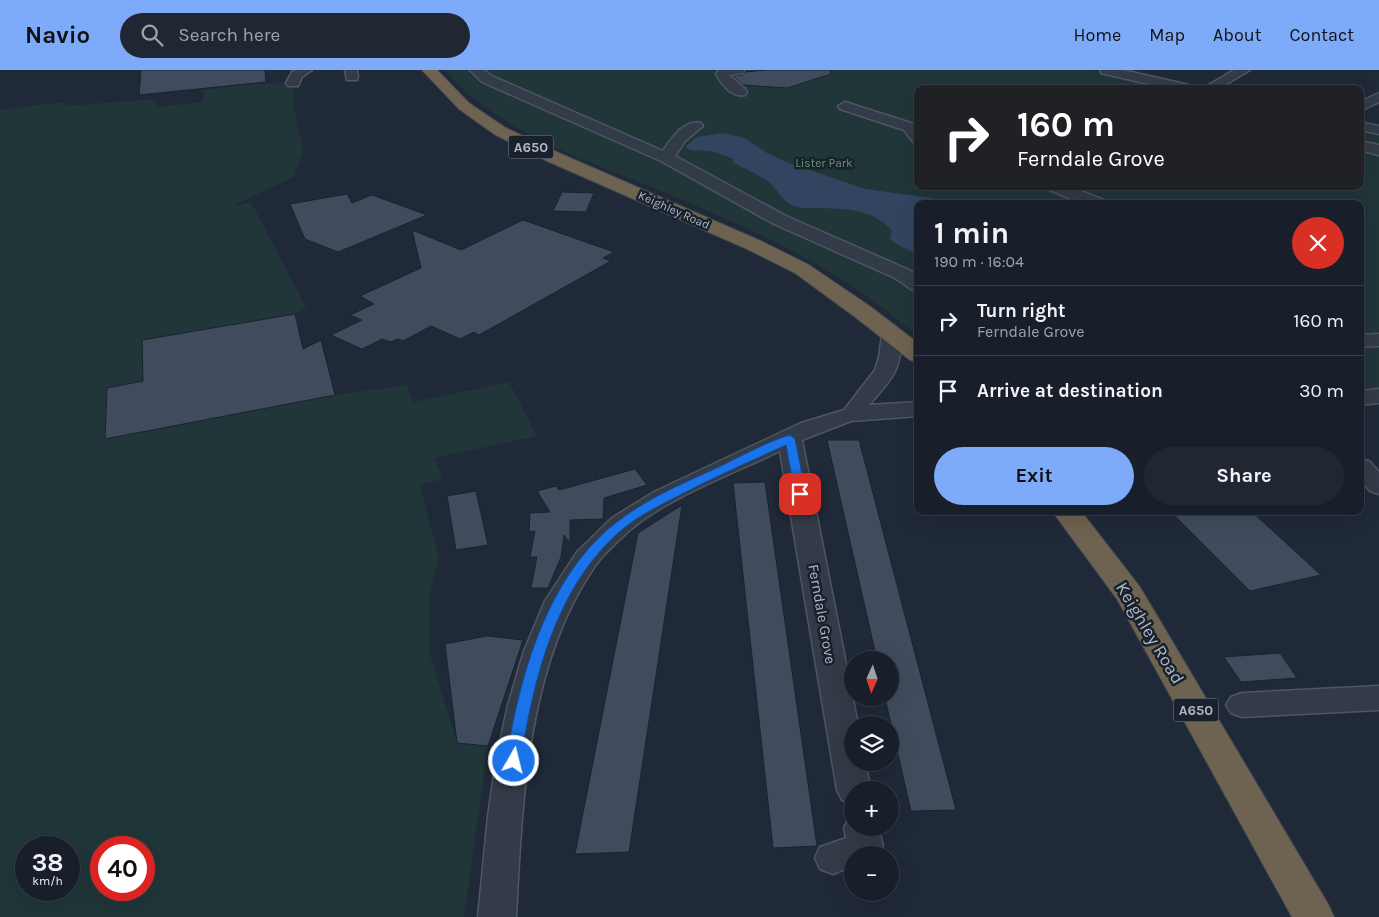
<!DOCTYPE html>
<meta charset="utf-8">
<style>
:root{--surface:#181f2a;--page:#212732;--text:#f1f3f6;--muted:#9fa2a8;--line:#363d47;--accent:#7dabfa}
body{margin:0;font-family:Karla,sans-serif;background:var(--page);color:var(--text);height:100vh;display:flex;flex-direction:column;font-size:19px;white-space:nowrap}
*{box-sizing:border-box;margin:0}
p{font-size:16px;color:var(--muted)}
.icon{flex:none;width:28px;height:28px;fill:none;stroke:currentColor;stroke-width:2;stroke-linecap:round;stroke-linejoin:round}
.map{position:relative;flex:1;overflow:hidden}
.panel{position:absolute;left:914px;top:130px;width:450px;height:315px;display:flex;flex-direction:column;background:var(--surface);border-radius:10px;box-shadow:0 5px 20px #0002,0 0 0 1px var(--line)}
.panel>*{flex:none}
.banner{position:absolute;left:914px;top:15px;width:450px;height:105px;border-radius:10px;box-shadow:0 5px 20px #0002,0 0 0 1px var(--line);background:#202124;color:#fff;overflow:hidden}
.needle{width:32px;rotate:183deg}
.controls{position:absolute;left:844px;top:581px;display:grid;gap:10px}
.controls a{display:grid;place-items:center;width:55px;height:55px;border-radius:50%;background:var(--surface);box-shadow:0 5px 20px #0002,0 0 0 1px var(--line);font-size:25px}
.speed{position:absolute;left:15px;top:766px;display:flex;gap:10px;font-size:25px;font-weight:700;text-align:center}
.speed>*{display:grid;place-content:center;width:65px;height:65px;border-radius:50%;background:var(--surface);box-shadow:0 5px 20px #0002,0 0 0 1px var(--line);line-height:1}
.speed small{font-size:12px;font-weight:400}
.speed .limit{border:8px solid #d22;background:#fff;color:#111}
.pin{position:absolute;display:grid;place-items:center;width:42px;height:42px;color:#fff;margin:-21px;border-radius:10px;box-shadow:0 2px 8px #0006}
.me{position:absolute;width:55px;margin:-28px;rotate:8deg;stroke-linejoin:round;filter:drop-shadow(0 0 4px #0008)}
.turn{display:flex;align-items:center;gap:18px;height:105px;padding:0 20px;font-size:22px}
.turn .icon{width:65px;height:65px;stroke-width:2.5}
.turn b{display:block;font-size:35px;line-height:42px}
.round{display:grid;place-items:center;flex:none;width:52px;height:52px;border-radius:26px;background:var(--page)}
.headline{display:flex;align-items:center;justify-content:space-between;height:85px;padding:0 20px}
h1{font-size:30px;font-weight:700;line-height:38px}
.action{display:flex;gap:10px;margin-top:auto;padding:10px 20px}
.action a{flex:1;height:58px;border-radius:30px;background:var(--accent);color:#111;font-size:20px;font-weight:700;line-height:58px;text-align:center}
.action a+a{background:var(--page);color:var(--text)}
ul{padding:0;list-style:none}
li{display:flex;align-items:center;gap:15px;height:70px;padding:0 20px;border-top:1px solid var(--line)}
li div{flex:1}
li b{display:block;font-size:19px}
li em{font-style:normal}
header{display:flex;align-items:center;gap:30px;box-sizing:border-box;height:70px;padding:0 25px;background:var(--accent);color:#111}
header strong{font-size:24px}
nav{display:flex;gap:28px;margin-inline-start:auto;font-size:18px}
.search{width:350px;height:45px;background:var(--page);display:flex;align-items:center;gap:12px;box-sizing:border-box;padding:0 18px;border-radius:28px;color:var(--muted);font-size:19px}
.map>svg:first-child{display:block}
</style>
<header>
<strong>Navio</strong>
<div class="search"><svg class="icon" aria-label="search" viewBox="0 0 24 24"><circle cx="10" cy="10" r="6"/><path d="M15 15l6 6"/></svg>Search here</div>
<nav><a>Home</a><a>Map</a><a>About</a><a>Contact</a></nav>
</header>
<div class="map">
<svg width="1379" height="847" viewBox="0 0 1379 847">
<rect width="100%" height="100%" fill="#202938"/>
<!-- green -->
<g fill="#213639" fill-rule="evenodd">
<path d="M445,0h643l83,19h-253v97h442v-54l19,4v252l-19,1v-185h-442l-1,132c-75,-68 -170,-109 -263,-148 -58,-24 -119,-44 -170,-82 -15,-10 -27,-23 -39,-36z"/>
<path d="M293,13v20l10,47 -9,27 -62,29 19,-4 55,105 -11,7 -152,26 -1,41 -35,7 -2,51 230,-44 72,-10 6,17 96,-20 28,54 -102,22 7,21 -22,6 19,73 -9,36 -1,57 28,92 31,3 -24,171h-464v-807l63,-8 4,4 87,-7 4,8 44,-5 3,-12 41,-6zM26,778h43v42h-43zM101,778h43v42h-43z"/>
</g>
<!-- water -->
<path fill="#324560" d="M723,63l21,5 23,15 19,9 79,27 73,10 8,5h-28l-1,50 -17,-8 -10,-7 2,-9c-21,-22 -47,-21 -75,-22 -8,0 -16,1 -23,-2 -10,-3 -15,-14 -22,-21 -11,-10 -27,-16 -40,-23l2,-3c-9,-2 -15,-7 -24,-8 -9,-2 -18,2 -25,-4l12,-10z"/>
<!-- building -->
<g fill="#404c5d" stroke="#1b232f">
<path d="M141,0h124l1,12 -127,13z"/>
<path d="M766,0h64l1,4 -44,14 -44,-3 -10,-9 10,-1 2,-3z"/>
<path d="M562,122l32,1 -8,19 -33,-1z"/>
<path d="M347,124l5,9 20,-8 55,20 -89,37 -33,-13 -15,-35z"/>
<path d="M523,150l91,32 -11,6 8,3 -132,74 -5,-3 -14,7 -29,-13 -28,15 -5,-2 -7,3 -9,-3 -20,10 -31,-14 31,-15 -12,-5 24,-11 -14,-8 61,-28 -9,-38 49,20z"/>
<path d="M295,244l8,35 18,-9 14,55 -230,44 2,-51 36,-7 -1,-41z"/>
<path d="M827,370h32l97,370 -45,1 -26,-113h5v-38h-13z"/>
<path d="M635,399l12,16 -43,13 -1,21 -33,1v23l-6,-8 -3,22 -13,31h-17l6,-31h-7l5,-26 -6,1 1,-19 20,-1 -13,-21 19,-5 3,4z"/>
<path d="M765,412l52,364 -44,2 -40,-365z"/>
<path d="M476,421l12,54 -32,5 -9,-54z"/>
<path d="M682,435l-53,347 -54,2 63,-321z"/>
<path d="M1170,441h81l70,64 -71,16z"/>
<path d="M487,566l36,4 -35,106 -31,-3 -12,-99z"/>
<path d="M1280,583l17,25 -56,4 -17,-25z"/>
</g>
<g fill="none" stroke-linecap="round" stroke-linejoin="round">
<defs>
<g id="minor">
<path d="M297,0h15l-10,7 -4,9h-10l-2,-3 6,-11z"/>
<path d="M345,0h12l1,7 -1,3h-10z"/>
<path d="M470,0h14l8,6 171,75c8,-12 21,-32 38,-28l2,3 -18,15 -10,15 111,60 123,54 9,6v15l-7,-2 -16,-11 -121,-54 -113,-63 -179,-79z"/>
<path d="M719,0h25l-1,3 -14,2 16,14 2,3 -2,3c-14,3 -23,-11 -29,-21z"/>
<path d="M1100,0h23l70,16 1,3h-24l-69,-16z"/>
<path d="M1234,0h16l-32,19h-16z"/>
<path d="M1379,23v9l-19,9v-9z"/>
<path d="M845,32l69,22 4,4v15l-5,-1 -9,-12 -64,-21 -2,-3z"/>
<path d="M1360,52l19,4v8l-19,-4z"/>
<path d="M1360,71l19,4v10l-19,-5z"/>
<path d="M1045,116h23l36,14 2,4h-23l-36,-15z"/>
<path d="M892,259l7,2 3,4c-2,38 -9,42 -33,70l49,-3v14l-67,5 -49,19 56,285h-6v37h13l6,28h-19v13l-10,-3 -5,-10 -57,-339c-45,22 -113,47 -150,79 -12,11 -26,23 -35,36 -68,98 -73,236 -79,351h-38l10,-101 8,-55 12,-56 16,-54 21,-50 32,-49 35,-34 42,-26 147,-69 43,-13 31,-40 4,-13 3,-22 3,-4z"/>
<path d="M1379,264v12l-19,1v-12z"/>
<path d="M1379,319v14l-19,2v-14z"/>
<path d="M1360,389l9,2 10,11v22l-9,-3 -10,-11z"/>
<path d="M1379,616v24l-137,7 -11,-4 -5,-8 5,-8 11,-4z"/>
<path d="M852,746v12h26l5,18 -5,9h-26v11l-19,8 -13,-5 -5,-11 5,-11 26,-9 -2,-10 5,-10z"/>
</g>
<g id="highway">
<path d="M422,0h15l32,33 37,25 53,25 202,88 48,24 62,42 47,36v19l-8,-2 -55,-43 -60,-44 -48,-24 -200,-88 -53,-27 -35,-25z"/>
<path d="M1052,441h29l59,76 188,317 6,13h-42l-175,-318z"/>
</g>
</defs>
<!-- minor casing -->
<use href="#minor" stroke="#4e5663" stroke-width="3"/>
<!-- highway casing -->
<use href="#highway" stroke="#3e4653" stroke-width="2"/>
<!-- minor -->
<use href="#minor" fill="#333b48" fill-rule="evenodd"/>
<!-- highway -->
<use href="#highway" fill="#6e6350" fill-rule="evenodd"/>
</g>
<!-- route -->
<path fill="#1a73e8" stroke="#114b97" d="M790,365l5,4 11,55 -2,3h-8l-1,-3 -9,-49c-37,17 -74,33 -110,52 -17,9 -36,18 -52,31 -67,55 -91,150 -103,233l-2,4 -5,2 -6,-2 -2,-4c13,-83 41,-186 111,-239 28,-22 62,-37 93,-51 23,-10 57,-30 80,-36z"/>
<g text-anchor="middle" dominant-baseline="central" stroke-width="5" stroke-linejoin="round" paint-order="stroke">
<!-- far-park labels -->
<g font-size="12" fill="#649671" stroke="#19212d">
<text x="824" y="93">Lister Park</text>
</g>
<!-- far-street labels -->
<g font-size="12" fill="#adb6c5" stroke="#19212d">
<text transform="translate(674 140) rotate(24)">Keighley Road</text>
</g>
<!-- shield labels -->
<g fill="#19212d" stroke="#818997" stroke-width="1">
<rect x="508.5" y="65.5" width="45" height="23" rx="4"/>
<rect x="1173.5" y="628.5" width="45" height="23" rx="4"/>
</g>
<g font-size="14" font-weight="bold" fill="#adb6c5">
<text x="531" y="77">A650</text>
<text x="1196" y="640">A650</text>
</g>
<!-- street labels -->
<g font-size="15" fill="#adb6c5" stroke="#19212d">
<text transform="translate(822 544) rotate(80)">Ferndale Grove</text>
</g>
<!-- near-street labels -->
<g font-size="18" fill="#adb6c5" stroke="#19212d">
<text transform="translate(1150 563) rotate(59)">Keighley Road</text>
</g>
</g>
</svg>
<div class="controls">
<a><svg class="needle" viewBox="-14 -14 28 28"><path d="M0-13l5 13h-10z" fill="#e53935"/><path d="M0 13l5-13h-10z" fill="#9fa2a8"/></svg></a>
<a><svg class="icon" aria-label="layers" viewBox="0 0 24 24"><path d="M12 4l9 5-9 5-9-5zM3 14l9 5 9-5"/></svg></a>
<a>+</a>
<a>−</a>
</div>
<div class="speed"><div>38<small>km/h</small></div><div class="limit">40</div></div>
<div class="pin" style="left:800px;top:424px;background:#d93025"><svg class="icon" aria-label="arrive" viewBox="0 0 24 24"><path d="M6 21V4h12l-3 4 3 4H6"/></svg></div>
<svg class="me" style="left:514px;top:691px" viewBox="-20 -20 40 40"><circle r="17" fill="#1a73e8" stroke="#fff" stroke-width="3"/><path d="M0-11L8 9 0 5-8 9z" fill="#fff"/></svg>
<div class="banner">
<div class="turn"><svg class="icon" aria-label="right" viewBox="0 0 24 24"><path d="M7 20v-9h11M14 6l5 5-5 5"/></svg><div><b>160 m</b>Ferndale Grove</div></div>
</div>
<section class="panel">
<div class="headline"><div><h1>1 min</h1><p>190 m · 16:04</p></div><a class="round" style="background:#d93025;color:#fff"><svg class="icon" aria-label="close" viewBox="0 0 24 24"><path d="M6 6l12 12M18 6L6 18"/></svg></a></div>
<ul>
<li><svg class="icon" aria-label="right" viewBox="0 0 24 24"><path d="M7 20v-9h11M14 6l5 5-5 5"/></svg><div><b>Turn right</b><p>Ferndale Grove</p></div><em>160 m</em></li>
<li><svg class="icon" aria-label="arrive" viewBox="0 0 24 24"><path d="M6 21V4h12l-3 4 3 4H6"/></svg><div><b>Arrive at destination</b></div><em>30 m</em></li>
</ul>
<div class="action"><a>Exit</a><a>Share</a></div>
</section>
</div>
